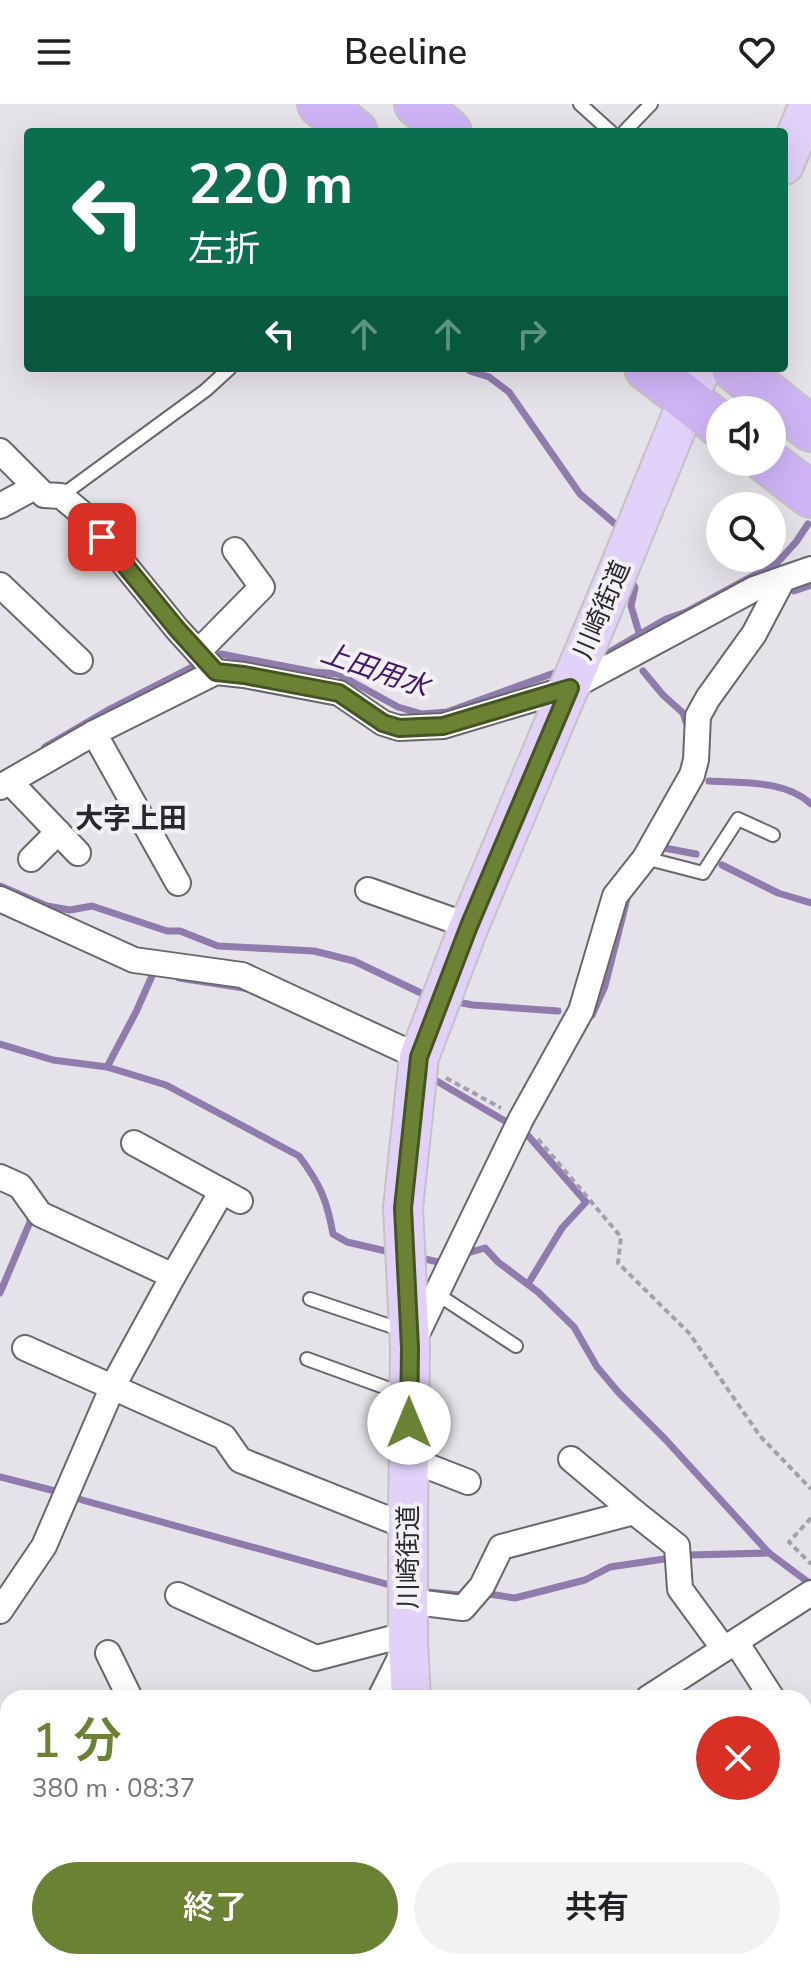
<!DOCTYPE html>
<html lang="ja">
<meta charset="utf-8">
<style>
:root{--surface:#fff;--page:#f2f2f2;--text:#202124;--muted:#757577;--accent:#6b8234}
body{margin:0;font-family:"Nunito Sans","Noto Sans JP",sans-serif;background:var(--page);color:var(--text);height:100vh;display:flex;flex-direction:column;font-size:30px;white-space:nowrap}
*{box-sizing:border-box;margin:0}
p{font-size:26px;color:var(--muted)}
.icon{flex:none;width:44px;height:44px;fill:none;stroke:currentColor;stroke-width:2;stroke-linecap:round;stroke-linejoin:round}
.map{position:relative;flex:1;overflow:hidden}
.panel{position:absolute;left:0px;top:1586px;width:812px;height:280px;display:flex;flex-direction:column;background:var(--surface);border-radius:24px 24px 0 0;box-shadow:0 8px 32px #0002}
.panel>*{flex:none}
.top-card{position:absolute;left:24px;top:24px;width:764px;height:244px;border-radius:8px;box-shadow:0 8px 32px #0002;background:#0b6e4f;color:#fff;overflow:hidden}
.fabs{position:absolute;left:706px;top:292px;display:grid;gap:16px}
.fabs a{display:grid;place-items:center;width:80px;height:80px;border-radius:50%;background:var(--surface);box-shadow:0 8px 32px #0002;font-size:40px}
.pin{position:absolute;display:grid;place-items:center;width:68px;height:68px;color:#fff;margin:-34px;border-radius:16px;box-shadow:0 4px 12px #0006}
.me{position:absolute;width:88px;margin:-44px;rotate:0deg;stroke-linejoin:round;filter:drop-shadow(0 0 6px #0008)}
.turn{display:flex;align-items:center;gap:28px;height:168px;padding:0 32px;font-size:36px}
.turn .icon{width:104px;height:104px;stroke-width:2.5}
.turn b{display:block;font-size:56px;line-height:68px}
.lanes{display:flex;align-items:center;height:76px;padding:0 32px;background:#0003;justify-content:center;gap:40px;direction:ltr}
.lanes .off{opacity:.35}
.round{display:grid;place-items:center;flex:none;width:84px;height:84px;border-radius:42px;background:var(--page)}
.summary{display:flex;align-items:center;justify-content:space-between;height:136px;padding:0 32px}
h1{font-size:48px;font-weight:600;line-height:60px;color:var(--accent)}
.button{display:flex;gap:16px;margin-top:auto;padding:16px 32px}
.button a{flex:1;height:92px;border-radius:48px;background:var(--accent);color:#fff;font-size:32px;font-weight:600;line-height:92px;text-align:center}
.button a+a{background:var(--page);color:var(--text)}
header{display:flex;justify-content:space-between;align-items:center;height:104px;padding:0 32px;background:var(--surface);font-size:36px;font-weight:600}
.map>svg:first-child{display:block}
</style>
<header><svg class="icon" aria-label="menu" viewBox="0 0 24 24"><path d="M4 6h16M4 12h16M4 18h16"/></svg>Beeline<svg class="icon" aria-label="heart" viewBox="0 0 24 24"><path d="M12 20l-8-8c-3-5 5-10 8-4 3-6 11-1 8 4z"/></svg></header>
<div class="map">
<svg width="811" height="1866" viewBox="0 0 811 1866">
<rect width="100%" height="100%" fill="#e5e3e9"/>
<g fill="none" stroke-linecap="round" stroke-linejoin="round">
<!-- stream -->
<g stroke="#907bad" stroke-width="7">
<path d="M470,267l19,6 20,15 71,102 41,35"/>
<path d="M630,473l5,11 -4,18 9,30"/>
<path d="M794,487l17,-6"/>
<path d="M221,550l93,18 24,2 60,33 24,7 25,-2 110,-40"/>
<path d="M606,550l60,-35 20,-7 91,-49 19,-21 12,-18"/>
<path d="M643,567l20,24 20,18 5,15"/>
<path d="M45,643l65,-38 84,-43"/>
<path d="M709,677c34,2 76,-1 102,23"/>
<path d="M659,743l37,7"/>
<path d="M722,761l56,28 33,10"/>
<path d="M0,782l47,20 23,4 22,-4 75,25h13l38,15 96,5 40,10 67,32"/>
<path d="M179,874l71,11"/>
<path d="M462,899l11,2 85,6"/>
<path d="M592,911l13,-29 23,-91"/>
<path d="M0,940l53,16 54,7 59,18 133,71c21,28 28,44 34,78l14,8 43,10"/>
<path d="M107,963l29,-55 19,-43 1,1"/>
<path d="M435,976l75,44"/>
<path d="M524,1027l62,71 -24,26 -34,56"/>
<path d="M464,1150l21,-6 13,14 40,30 36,35 23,40 22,26 46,46 104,114 39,29"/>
<path d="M420,1154l23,5"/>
<path d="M0,1189l30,-71 1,-7"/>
<path d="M0,1373l55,14"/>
<path d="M75,1394l322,89"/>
<path d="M689,1451l80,-2"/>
<path d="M428,1488l32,3"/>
<path d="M489,1490l26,4 70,-18 25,-13 61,-9"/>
</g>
<defs>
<g id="lane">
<path d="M580,0l31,28"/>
<path d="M624,28l27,-28"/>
<path d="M61,392l145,-106 24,-22"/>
<path d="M645,754l58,15 35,-54 35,16"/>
<path d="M437,1190l79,52"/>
<path d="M310,1195l95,32"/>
<path d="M307,1255l99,36"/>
<path d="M317,1858l26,8"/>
</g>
<g id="street">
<path d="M0,347l44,44 17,1 23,19 93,114 39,43"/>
<path d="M0,402l35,-19"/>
<path d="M0,481l80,76"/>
<path d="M198,548l64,-65 -27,-37"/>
<path d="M94,629l84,150"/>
<path d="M10,678l68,71"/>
<path d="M0,683l94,-54 122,-61 28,3 95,18 44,30 16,5 44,-2 127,-38 184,-99 57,-20"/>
<path d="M31,755l27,-27"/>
<path d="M368,786l101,36"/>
<path d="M0,795l134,61 108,15 177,82"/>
<path d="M134,1039l106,58"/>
<path d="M0,1073l20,9 20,28 133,62 -60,110 -69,160 -44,65"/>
<path d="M173,1172l49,-85"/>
<path d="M414,1236l107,-221 60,-108 34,-115 30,-38 47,-83 4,-15 2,-44 10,-18 46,-64 29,-55"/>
<path d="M25,1244l199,89 16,23 168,67"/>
<path d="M409,1355l59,23"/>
<path d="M571,1355l63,53"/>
<path d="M178,1491l138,63 92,-24"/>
<path d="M408,1497l55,7 19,-22 19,-39 133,-35 43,34 3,43 44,60"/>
<path d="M736,1538l36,56"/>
<path d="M108,1549l22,45"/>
<path d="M380,1594l24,-48"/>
<path d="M648,1594l163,-105"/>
<path d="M804,1642l7,11"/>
<path d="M211,1866l5,-8"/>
</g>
<g id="secondary">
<path d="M0,1643l8,17"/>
<path d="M804,1675l7,-4"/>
<path d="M112,1858l6,8"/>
<path d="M512,1866l13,-8"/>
</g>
<g id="primary">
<path d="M784,61l25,-61"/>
<path d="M411,1594l-3,-57v-114l2,-179 -7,-140 16,-151 50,-131 147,-350 85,-208"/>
<path d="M400,1866l3,-8"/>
</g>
<g id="highway">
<path d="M320,0l35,28"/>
<path d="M417,0l32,28"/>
<path d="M647,264l73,57"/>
<path d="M734,264l77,61"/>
<path d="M768,358l43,33"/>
</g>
</defs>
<!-- lane casing -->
<use href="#lane" stroke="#69676c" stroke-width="16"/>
<!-- street casing -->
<use href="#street" stroke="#69676c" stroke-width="28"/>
<!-- secondary casing -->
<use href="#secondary" stroke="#69676c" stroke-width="38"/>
<!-- primary casing -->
<use href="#primary" stroke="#c3c3c3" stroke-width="42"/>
<!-- highway casing -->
<use href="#highway" stroke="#c3c3c3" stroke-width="48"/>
<!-- path -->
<g stroke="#a3a1a6" stroke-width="4" stroke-dasharray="6 4" stroke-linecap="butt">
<path d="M446,974l55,30"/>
<path d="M538,1035l83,98 -3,26 71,70 71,103 51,53"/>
<path d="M811,1414l-22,24 22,22"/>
</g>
<!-- lane -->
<use href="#lane" stroke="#fff" stroke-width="12"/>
<!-- street -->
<use href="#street" stroke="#fff" stroke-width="24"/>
<!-- secondary -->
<use href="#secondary" stroke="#fff" stroke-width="34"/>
<!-- primary -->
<use href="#primary" stroke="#e2d2f9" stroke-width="38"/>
<!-- highway -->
<use href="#highway" stroke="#cfb4f5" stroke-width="44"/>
</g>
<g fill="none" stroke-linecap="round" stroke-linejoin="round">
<defs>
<path id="route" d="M102,433l75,92 39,43 28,3 95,18 44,30 16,5 44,-2 127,-38 -101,238 -50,131 -16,151 7,140 -1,75"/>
</defs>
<!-- route casing -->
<use href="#route" stroke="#465422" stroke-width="20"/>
<!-- route -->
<use href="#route" stroke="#6b8234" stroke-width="14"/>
</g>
<g text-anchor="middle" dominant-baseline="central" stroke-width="8" stroke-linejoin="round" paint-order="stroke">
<!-- street labels -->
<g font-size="26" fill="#29282a" stroke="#f3f1f6">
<text transform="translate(602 506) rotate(-67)">川崎街道</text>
<text transform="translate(408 1453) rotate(-90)">川崎街道</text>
</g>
<!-- water labels -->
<g font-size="28" font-style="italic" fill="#411768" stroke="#f3f1f6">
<text transform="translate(375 566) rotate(19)">上田用水</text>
</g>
<!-- neighbourhood labels -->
<g font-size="28" font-weight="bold" fill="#29282a" stroke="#f3f1f6">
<text x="131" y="715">大字上田</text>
</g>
</g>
</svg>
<div class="fabs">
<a><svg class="icon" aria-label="sound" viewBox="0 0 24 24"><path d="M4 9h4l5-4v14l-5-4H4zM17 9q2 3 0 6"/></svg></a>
<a><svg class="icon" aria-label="search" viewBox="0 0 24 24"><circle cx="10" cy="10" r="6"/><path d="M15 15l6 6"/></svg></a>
</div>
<div class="pin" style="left:102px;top:433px;background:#d93025"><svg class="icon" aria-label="arrive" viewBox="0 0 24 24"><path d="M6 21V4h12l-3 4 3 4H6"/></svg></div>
<svg class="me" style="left:409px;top:1319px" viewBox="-20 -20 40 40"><circle r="19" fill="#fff"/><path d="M0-13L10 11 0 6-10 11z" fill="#6b8234"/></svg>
<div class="top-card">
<div class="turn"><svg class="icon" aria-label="left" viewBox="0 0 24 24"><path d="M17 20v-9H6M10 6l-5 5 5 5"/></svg><div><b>220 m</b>左折</div></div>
<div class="lanes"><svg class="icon" aria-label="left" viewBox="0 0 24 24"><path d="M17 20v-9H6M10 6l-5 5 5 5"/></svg><svg class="icon off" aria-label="ahead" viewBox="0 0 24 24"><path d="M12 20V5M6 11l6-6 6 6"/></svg><svg class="icon off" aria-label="ahead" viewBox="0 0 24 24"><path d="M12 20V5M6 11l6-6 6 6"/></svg><svg class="icon off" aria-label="right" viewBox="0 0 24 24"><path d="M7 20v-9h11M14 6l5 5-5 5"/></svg></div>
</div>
<section class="panel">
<div class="summary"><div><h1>1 分</h1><p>380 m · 08:37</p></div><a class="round" style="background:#d93025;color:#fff"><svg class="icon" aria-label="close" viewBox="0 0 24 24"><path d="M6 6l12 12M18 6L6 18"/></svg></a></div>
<div class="button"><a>終了</a><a>共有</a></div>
</section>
</div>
